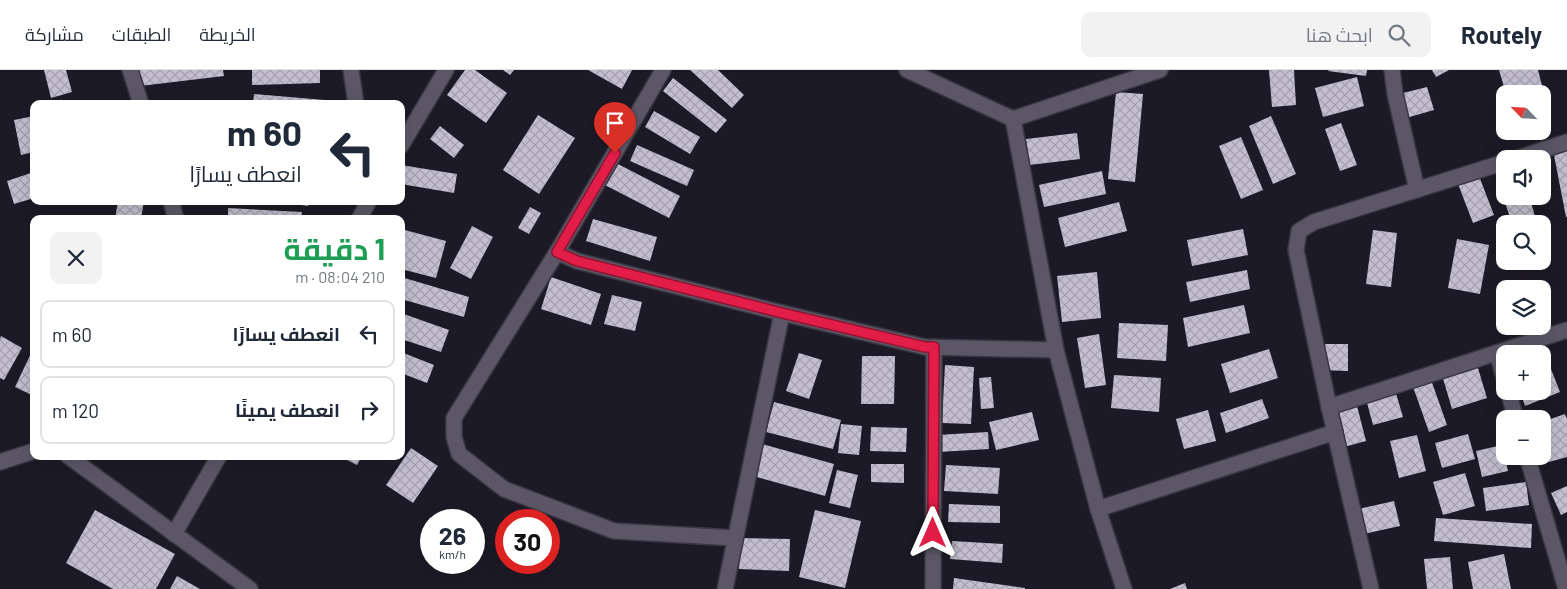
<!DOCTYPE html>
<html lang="ar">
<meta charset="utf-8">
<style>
:root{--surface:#fff;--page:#f2f2f3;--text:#1f2937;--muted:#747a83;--line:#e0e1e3}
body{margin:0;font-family:Barlow,Cairo,sans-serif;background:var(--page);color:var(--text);direction:rtl;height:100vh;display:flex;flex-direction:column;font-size:19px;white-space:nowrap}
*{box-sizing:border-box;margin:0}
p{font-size:16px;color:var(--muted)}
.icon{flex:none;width:28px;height:28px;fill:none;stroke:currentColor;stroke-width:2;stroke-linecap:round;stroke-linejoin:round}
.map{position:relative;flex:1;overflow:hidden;direction:ltr}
.side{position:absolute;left:30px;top:145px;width:375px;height:245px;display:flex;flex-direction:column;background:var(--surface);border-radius:10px;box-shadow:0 5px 20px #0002;direction:rtl}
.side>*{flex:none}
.top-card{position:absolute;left:30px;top:30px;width:375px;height:105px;border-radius:10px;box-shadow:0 5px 20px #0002;direction:rtl;background:#fff;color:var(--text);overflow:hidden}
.needle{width:32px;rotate:295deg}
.tools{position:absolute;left:1496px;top:15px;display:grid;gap:10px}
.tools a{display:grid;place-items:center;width:55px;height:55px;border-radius:10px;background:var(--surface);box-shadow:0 5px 20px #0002;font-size:25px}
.speed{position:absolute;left:420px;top:439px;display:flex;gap:10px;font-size:25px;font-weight:700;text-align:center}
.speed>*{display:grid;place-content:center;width:65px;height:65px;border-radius:50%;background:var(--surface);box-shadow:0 5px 20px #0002;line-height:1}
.speed small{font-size:12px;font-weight:400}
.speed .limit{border:8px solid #d22;background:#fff;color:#111}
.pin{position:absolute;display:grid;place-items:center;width:42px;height:42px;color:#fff;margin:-51px -21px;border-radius:50% 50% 50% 0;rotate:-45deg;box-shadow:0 0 5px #0007}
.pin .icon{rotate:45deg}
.me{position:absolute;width:55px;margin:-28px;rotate:0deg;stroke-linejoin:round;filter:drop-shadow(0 0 4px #0008)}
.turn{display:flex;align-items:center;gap:18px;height:105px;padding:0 20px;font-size:22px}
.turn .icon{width:65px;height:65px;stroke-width:2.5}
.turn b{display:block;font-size:35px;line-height:42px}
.round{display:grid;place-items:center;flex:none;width:52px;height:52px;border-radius:10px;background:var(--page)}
.summary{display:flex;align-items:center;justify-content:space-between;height:85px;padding:0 20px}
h1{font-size:30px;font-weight:700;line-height:38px;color:#1e9e55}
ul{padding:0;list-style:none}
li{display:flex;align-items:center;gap:15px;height:68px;margin:0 10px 8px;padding:0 10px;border:2px solid var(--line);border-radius:10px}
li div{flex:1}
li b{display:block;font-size:19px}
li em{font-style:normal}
header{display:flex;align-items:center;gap:30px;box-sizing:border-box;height:70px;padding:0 25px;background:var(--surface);border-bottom:1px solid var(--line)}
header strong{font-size:24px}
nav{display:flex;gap:28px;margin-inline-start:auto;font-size:18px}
.search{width:350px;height:45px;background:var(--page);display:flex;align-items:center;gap:12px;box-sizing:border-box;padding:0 18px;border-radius:10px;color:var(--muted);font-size:19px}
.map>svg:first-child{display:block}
</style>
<header>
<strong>Routely</strong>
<div class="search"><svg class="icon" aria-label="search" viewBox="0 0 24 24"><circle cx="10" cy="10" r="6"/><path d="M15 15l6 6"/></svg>ابحث هنا</div>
<nav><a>الخريطة</a><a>الطبقات</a><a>مشاركة</a></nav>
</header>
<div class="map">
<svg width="1567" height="519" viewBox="0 0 1567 519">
<defs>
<pattern id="building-cross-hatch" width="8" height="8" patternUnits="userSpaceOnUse" patternTransform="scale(1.25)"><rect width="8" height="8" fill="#c3bfd1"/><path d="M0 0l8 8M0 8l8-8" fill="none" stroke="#a4a0ae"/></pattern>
</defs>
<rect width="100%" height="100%" fill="#1d1a27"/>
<!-- building -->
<g fill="url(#building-cross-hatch)">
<path d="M44,0h22l6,22 -21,6z"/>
<path d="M138,0h85l1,6 -84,10z"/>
<path d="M252,0h68v13l-68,2z"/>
<path d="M465,0h10l32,23 -21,30 -39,-28z"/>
<path d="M503,0h11l-4,5z"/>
<path d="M588,0h44l-10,19z"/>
<path d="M690,0h28l26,25 -12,13z"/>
<path d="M1269,0h25l2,35 -24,2z"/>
<path d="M1329,0h38l-1,6 -38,-5z"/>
<path d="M1432,0h17l-13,7z"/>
<path d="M1499,0h39l11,43 -7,1v-20h-36z"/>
<path d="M1357,7l7,29 -41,11 -8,-29z"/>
<path d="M673,8l54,42 -11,13 -53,-42z"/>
<path d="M1427,17l7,23 -28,8 -7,-24z"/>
<path d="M1116,22l27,2 -8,88 -27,-3z"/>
<path d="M254,24l71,6 -1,4h-71z"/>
<path d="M654,41l46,26 -10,17 -45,-27z"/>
<path d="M538,45l37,23 -36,56 -36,-24z"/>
<path d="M34,46v36l-13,3 -7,-35z"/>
<path d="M1271,46l25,58 -23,10 -24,-58z"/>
<path d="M1341,53l16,42 -17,6 -15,-42z"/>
<path d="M440,56l24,19 -10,13 -24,-19z"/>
<path d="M1077,63l3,26 -51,6 -3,-26z"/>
<path d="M1241,67l22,53 -22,9 -22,-53z"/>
<path d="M637,75l57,25 -7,16 -57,-25z"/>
<path d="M1567,78v69h-1l-13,-67z"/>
<path d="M612,91l68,35 -11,22 -68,-35z"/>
<path d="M401,95l56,9 -3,19 -53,-9z"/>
<path d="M1102,101l4,23 -62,13 -5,-22z"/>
<path d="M34,102v26l-20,6 -7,-23z"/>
<path d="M1479,106l15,39 -21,8 -15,-39z"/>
<path d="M1505,122v4h24l8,27 -25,1 -10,-31z"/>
<path d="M118,131h26l-3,18h-26z"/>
<path d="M280,131h29l-1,5 -28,-4z"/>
<path d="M1119,132l8,29 -62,16 -7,-29z"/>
<path d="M530,137l11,6 -12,21 -11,-6z"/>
<path d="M228,138l74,4 -1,7h-73z"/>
<path d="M593,149l64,18 -7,24 -64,-20z"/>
<path d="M472,156l21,11 -22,42 -21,-11z"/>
<path d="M401,159l45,12 -10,37 -35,-9z"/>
<path d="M1243,159l5,26 -56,11 -5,-26z"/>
<path d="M1373,160l24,3 -6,54 -25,-3z"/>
<path d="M1457,169l32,6 -9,49 -32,-6z"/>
<path d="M1247,200l3,19 -60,13 -4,-20z"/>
<path d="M1097,202l4,46 -39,4 -5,-46z"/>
<path d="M401,207l68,20 -5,20 -63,-18z"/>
<path d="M551,207l50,17 -10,31 -50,-16z"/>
<path d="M612,225l30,7 -7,29 -31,-7z"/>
<path d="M1244,235l6,28 -62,14 -5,-29z"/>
<path d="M401,243l48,17 -8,22 -40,-13z"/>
<path d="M1119,253l49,2 -2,36 -49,-3z"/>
<path d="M1099,264l7,51 -21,3 -8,-50z"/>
<path d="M1,266l21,12 -18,32 -4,-2v-39z"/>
<path d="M1322,274h26v27l-27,-1z"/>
<path d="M34,277v49l-19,-9z"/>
<path d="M1269,279l9,29 -48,15 -9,-29z"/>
<path d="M401,282l33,13 -7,18 -26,-10z"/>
<path d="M799,283l23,7 -13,39 -23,-8z"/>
<path d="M1474,285l13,43 -35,11 -13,-44z"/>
<path d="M862,286h33l-1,48h-33z"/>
<path d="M945,295l29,2 -3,57 -29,-1z"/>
<path d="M1551,299l9,23 -35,14 -5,-15h22v-19z"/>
<path d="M1114,305l47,3 -2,34 -48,-4z"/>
<path d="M991,307l3,31 -13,1 -2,-31z"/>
<path d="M1430,307l17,48 -18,7 -17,-48z"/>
<path d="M1392,310l11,37 -30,8 -10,-37z"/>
<path d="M1262,329l7,19 -43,15 -6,-20z"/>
<path d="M774,332l67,18 -8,29 -67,-17z"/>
<path d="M1357,336l9,35 -26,7 -9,-35z"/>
<path d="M1208,340l8,31 -32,8 -8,-30z"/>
<path d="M1032,342l7,28 -43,10 -7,-28z"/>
<path d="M1565,344l2,5v38l-18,5 -7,-21v-19z"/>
<path d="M841,354l21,2 -3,29 -21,-2z"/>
<path d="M871,357l36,1 -1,24 -36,-1z"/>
<path d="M988,362l1,17 -51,3 -1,-17z"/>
<path d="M1468,364l7,25 -33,9 -7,-25z"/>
<path d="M1417,365l9,36 -27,7 -9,-37z"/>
<path d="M762,374l72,20 -9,32 -72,-20z"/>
<path d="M1502,375l6,26 -26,6 -6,-26z"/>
<path d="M411,378l27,18 -25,37 -27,-18z"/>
<path d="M339,386h23l-5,9z"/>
<path d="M871,394h33v19l-33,-1z"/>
<path d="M946,395l54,3 -2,26 -54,-3z"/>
<path d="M837,400l21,5 -8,33 -21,-5z"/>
<path d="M1465,403l10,33 -32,9 -10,-33z"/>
<path d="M1526,412l3,23 -43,6 -3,-23z"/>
<path d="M1567,416v26l-6,3 -10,-22z"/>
<path d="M1394,431l6,25 -41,9 -5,-25z"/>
<path d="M949,434l51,2v17l-52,-1z"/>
<path d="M95,440l80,44 -19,35h-43l-47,-26z"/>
<path d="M815,440l46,11 -16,67 -46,-11z"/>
<path d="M1436,448l96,6 -1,24 -97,-7z"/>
<path d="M741,468l49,1 -1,32 -50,-2z"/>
<path d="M952,471l51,3 -1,19 -52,-4z"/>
<path d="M1504,484l7,35h-38l-5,-27z"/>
<path d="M1450,487l3,32h-26l-3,-30z"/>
<path d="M177,506l23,13h-30z"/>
<path d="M954,508l71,10v1h-72z"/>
<path d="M1185,513l2,6h-17z"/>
</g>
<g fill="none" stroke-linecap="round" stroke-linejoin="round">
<defs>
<g id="minor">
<path d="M130,0l11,34"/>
<path d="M351,0l5,34"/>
<path d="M663,0l-106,182 -103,166v19l5,17 45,35 110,42 121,7"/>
<path d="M907,0l106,49 147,-49"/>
<path d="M1392,0l3,24 22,96"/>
<path d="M1013,49l43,231 42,159 26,80"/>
<path d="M401,76l45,-76"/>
<path d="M1515,89l52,-17"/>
<path d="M171,131l5,18"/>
<path d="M359,149l10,-18"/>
<path d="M557,182l20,9 205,52 143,34 131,3"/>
<path d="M1497,283l8,28"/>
<path d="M1508,321l8,28"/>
<path d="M1329,337l238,-77"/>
<path d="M68,386l182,133"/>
<path d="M1527,386l39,133"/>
<path d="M0,392l34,-11"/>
<path d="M1098,439l237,-77"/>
<path d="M174,464l45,-78"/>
<path d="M725,519l57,-276"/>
<path d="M933,519l1,-242"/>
<path d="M1371,519l-42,-182 -33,-157 3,-19 15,-9 191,-60"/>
</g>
</defs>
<!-- minor casing -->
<use href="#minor" stroke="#393640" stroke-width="18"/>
<!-- minor -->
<use href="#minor" stroke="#5b5767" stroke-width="15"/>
</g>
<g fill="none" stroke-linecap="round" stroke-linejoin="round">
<defs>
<path id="route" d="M615,83l-58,99 20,9 205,52 143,34h9l-1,186"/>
</defs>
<!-- route casing -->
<use href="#route" stroke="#92132f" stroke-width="12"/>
<!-- route -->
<use href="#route" stroke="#e11d48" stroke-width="9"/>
</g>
</svg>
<div class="tools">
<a><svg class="needle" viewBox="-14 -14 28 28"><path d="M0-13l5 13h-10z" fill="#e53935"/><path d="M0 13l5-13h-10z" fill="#747a83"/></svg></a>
<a><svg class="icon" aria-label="sound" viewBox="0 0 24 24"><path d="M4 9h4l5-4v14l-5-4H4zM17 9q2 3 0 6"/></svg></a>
<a><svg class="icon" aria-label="search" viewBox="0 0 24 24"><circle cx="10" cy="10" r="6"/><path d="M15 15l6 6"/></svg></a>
<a><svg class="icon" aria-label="layers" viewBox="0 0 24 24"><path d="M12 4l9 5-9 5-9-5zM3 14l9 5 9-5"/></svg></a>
<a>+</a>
<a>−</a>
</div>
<div class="speed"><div>26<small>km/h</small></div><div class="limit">30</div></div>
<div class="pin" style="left:615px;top:83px;background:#d93025"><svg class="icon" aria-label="arrive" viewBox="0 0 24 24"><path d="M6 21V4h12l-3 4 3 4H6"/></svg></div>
<svg class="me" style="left:933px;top:463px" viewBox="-20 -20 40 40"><path d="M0-17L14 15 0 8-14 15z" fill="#e11d48" stroke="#fff" stroke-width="4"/></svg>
<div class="top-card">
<div class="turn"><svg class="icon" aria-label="left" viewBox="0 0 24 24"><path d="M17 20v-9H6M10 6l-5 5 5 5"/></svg><div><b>60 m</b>انعطف يسارًا</div></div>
</div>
<section class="side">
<div class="summary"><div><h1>1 دقيقة</h1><p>210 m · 08:04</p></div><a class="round"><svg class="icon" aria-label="close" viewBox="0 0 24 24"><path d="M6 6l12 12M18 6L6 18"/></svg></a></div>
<ul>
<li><svg class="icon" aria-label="left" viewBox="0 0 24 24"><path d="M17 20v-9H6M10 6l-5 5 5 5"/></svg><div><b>انعطف يسارًا</b></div><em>60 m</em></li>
<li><svg class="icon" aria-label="right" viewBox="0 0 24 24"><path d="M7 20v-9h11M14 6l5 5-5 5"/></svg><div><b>انعطف يمينًا</b></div><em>120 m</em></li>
</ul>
</section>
</div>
